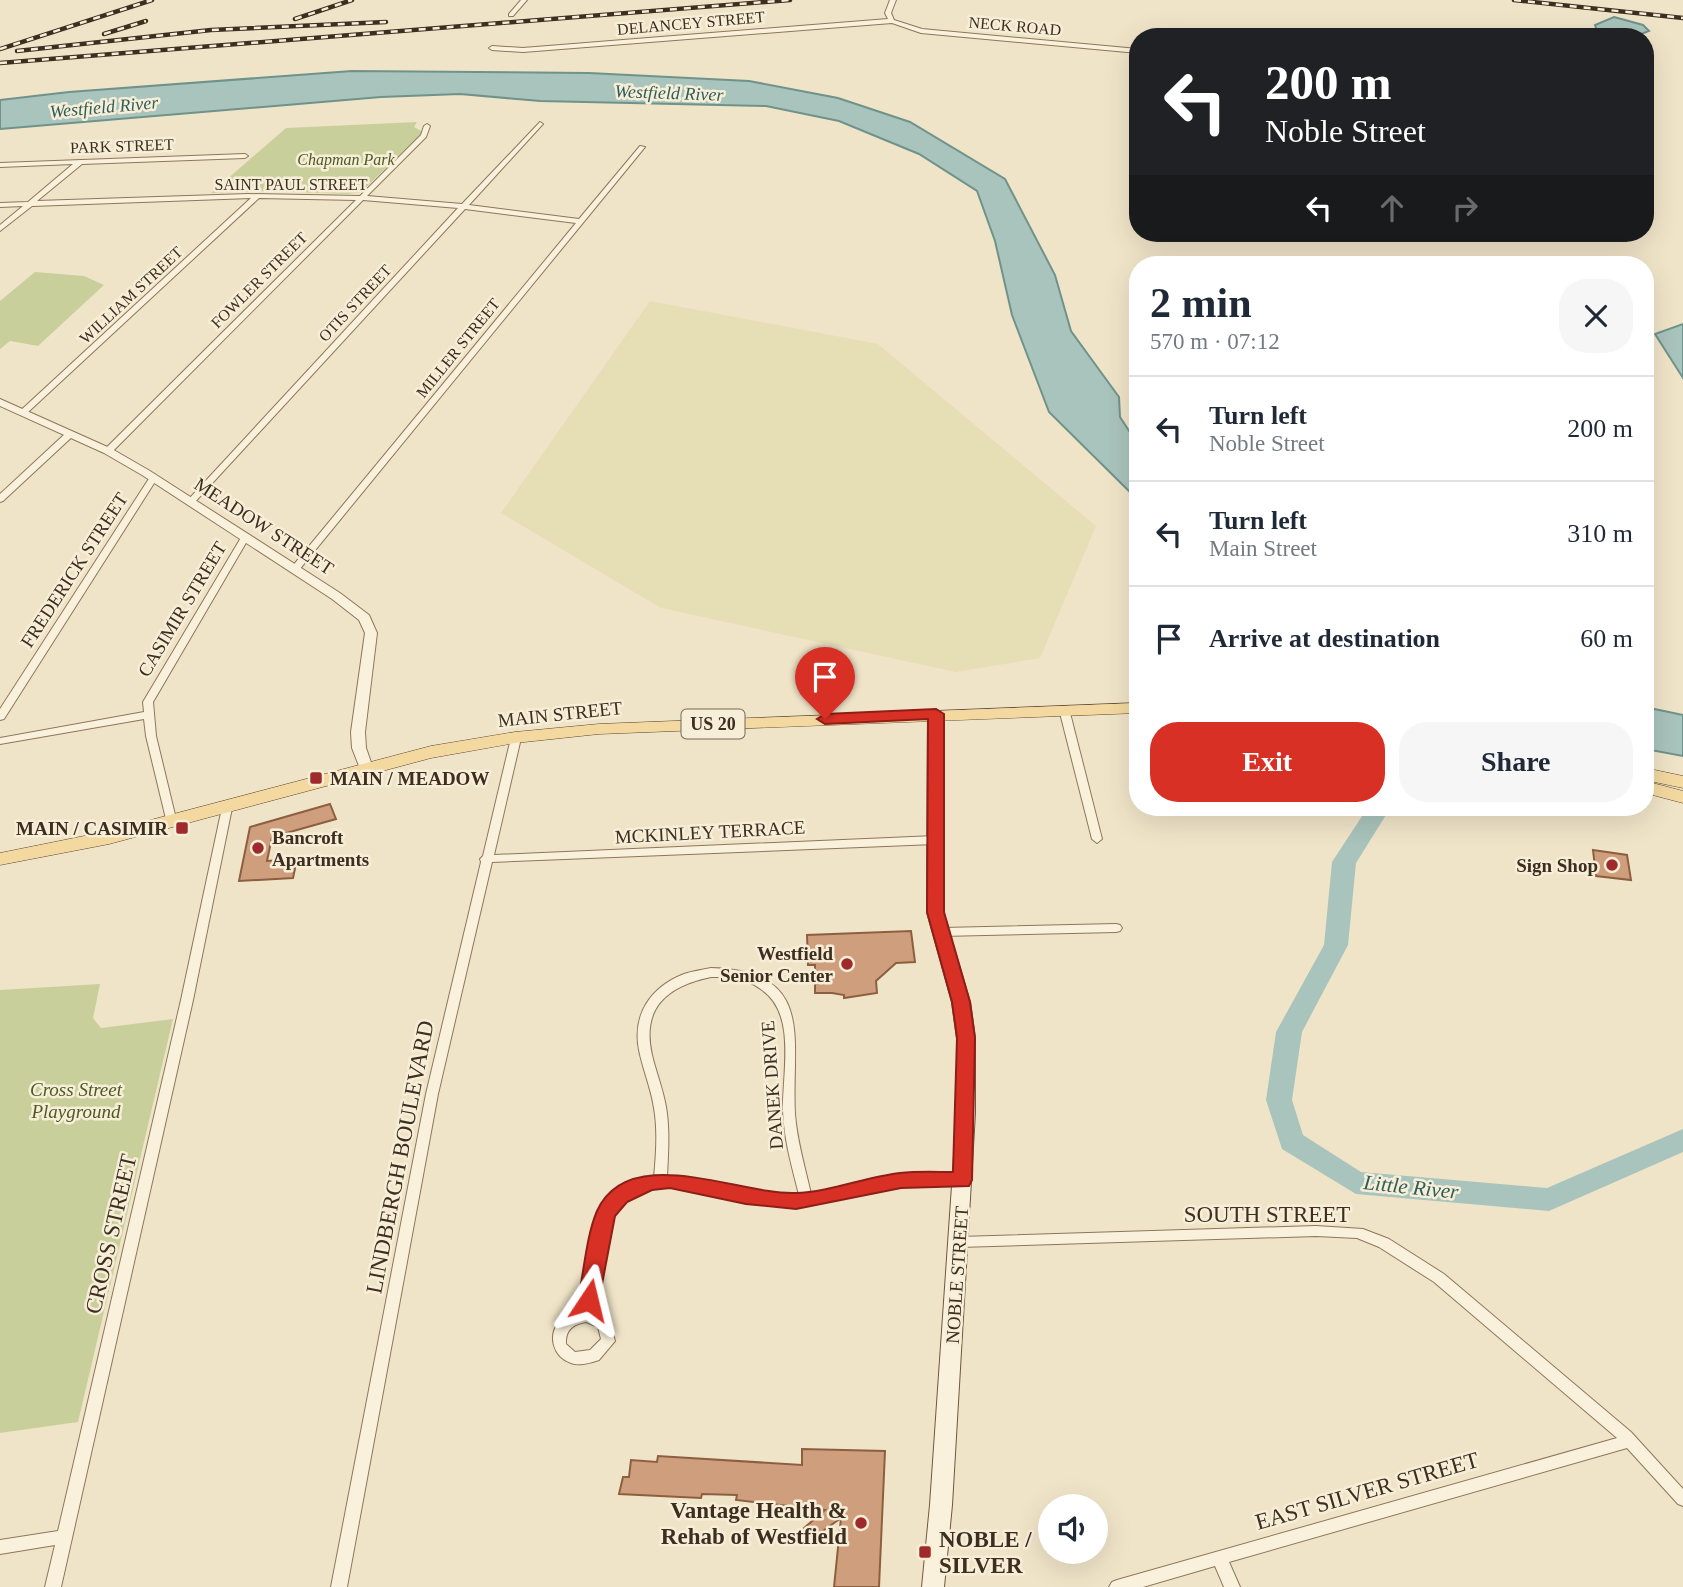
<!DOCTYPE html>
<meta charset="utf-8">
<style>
:root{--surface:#fff;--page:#f6f6f7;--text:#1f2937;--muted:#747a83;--line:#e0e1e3;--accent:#d93025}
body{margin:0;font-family:"Times New Roman",serif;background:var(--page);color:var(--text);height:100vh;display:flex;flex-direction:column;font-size:26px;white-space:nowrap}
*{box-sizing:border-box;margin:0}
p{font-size:23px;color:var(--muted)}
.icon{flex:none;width:38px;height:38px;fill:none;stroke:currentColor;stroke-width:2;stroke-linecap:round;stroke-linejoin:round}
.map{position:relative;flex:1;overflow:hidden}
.details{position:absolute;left:1129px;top:256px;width:525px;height:560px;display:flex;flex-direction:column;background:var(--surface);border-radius:28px;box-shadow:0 7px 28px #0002}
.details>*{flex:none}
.banner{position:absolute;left:1129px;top:28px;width:525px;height:214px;border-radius:28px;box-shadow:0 7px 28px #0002;background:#202124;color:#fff;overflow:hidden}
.buttons{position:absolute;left:1038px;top:1494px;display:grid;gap:14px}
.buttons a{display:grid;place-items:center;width:70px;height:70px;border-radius:50%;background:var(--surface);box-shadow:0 7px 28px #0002;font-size:35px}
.pin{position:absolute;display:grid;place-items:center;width:60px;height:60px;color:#fff;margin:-72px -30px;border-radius:50% 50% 50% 0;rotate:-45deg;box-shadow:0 0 7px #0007}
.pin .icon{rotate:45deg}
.me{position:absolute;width:77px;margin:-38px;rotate:10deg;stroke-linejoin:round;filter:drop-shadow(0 0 5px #0008)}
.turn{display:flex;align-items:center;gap:24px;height:147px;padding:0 21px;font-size:32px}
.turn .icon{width:91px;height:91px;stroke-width:2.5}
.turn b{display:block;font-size:49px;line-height:60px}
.lanes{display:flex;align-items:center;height:66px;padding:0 21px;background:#0003;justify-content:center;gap:35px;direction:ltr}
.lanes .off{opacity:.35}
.round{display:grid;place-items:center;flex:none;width:74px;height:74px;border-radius:28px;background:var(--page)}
.headline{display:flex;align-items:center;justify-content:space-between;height:119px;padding:0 21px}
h1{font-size:42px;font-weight:800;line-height:52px}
.action{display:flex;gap:14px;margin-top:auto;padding:14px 21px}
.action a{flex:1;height:80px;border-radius:28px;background:var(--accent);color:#fff;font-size:28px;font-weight:800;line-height:80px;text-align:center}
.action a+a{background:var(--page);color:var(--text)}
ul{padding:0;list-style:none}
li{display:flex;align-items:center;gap:21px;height:105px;padding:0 21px;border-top:2px solid var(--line)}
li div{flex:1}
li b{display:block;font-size:26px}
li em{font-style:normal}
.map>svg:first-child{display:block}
</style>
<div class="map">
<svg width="1683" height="1587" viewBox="0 0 1683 1587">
<rect width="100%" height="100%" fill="#f0e4c8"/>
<!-- farmland -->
<path fill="#e6deb5" d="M650,301l228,43 218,182 -56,132 -84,14 -295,-64 -160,-95z"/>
<!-- green -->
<g fill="#c9cf9b">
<path d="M417,122l-3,5 9,5 -62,60 -13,2 -81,-3 -56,2 75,-65z"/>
<path d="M35,272l49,4 20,9 -66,61 -28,-5 -10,8v-48z"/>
<path d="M100,984l-7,34 8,10 72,-9 -95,403 -78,11v-443z"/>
</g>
<!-- water -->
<g fill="#a9c4bc" stroke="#6f938a" stroke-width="2">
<path d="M1614,17l29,8 6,6 -15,6h-35l-4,-12z"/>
<path d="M352,71l237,2 160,8 89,17 72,24 95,57 50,96 16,56 48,66 1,20 17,26v56l-88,-87 -37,-97 -17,-74 -18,-50 -58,-37 -80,-33 -73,-15 -226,-5 -80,-7 -79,3 -381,32v-29l69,-8z"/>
<path d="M1683,324v54l-28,-44z"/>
<path d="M1645,707l38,8v41l-38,-7z"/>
</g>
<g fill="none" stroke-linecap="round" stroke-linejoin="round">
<!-- river -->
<path fill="#a9c4bc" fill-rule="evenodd" d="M1368,807h30l-3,5 -9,3 -30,48 -8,82 -46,87 -10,68 11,35 58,37 186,16 136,-59v23l-134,59 -193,-17 -74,-45 -16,-49 10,-68 48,-87 8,-83z"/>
</g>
<!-- building -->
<g fill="#cf9f7d" stroke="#8d5f41" stroke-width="2">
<path d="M330,804l6,15 -64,18 -5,24 30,-2 -4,19 -54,3 11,-54z"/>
<path d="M1593,850l34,5 4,25 -35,-4z"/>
<path d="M911,931l4,31 -19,1 -20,18 1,12 -33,5v-3l-12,-2h-17v-28h-7l-1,-30z"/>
<path d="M802,1449l83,2 -6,136h-45l7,-69 -28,20 -9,-10 21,-18 -89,-10 1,-5 -35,-1 -1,4 -82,-4 4,-17h6l2,-17 26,2 1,-6 144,9z"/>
</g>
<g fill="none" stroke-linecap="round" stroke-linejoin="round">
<defs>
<g id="minor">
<path d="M521,0h6l-14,16h-4v-2z"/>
<path d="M890,0h6l-5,13 3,7 28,9 216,20v4l-217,-20 -29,-10 -369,29 -31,-2 -3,-2 3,-2 31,2 365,-29 -3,-6z"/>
<path d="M540,122l3,2 -1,1 -73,80 110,14 61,-73 5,1 -346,423 -3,1 -5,-3 285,-345 -111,-14 -271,294h-6l-1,-2 271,-293 -95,-8 -252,253h-6v-4l251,-249 -97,-2 -233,216h-3l-4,-2 232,-214 -219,8 -32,25v-6l23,-19 -23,1v-4l28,-1 45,-38 -73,3v-4l245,-9 3,2 -3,2 -163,6 -45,37 211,-7 112,2 61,-61 3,-9 3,-2 3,2 -4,11 -59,59 95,8z"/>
<path d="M70,431l4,3 -1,2 -70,65 -3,1v-8l67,-62z"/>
<path d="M154,474l4,3 -154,242 -4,1v-11l150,-232z"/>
<path d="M246,533l4,3 -97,166 3,34 21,87 -1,3h-8l-1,-3 -21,-87 -2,-17 -144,25v-6l144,-26 -1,-10 99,-166z"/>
<path d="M1064,706l5,3 33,130 -5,4 -5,-4 -33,-130z"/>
<path d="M516,735l5,3 -27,117 441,-19 5,4 -5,4 -443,18 -54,232 -91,493h-16l95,-493 55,-232 -1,-3 3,-3 28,-118z"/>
<path d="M227,804l5,4 -39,192 -132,587h-16l10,-42 -55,9v-14l58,-9 123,-531 41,-192z"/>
<path d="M1116,924l4,1 2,3 -2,3 -4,1 -174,4 -4,-1 -2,-3 2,-3 4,-1z"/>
<path d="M711,968c106,3 80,71 84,146 2,27 10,53 16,80l77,-17 32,-2h43l5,1 1,4 -1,4 -5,1c-30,-1 -61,-1 -90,5 -26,5 -52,16 -79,16 -53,1 -150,-50 -183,13 -14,25 -14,65 -18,94l16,6 6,22 -16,19c-8,3 -21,6 -28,3 -18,-6 -24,-28 -11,-42 5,-5 13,-7 20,-10 5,-38 4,-89 34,-118 10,-9 26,-13 40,-15 2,-23 4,-47 0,-70 -3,-20 -11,-38 -15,-58 -7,-36 12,-63 45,-76 9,-3 18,-4 27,-6zM711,977c7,0 14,0 21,0 11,2 21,6 30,13 35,24 20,84 21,121 1,29 9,56 16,84l-28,-1 -81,-15 -23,-2c1,-23 3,-47 -1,-70 -3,-18 -10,-35 -14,-52 -11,-48 16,-69 59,-78zM586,1322l12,5 3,12 -11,11 -15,2 -9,-8c-1,-14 7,-20 20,-22z"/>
<path d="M1316,1226l47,3 26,10 55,35 187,158 52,57v17l-5,-2 -51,-56 -398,114 11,25h-16l-9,-21 -72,21h-34l3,-5 5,-2 500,-142 -183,-156 -55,-35 -22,-9 -41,-2 -357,11 -5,-1 -2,-4 2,-4 5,-1z"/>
</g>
<path id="tertiary" d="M0,399l112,50 38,22 190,122 29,22 8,18 -12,99 1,16 7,20 -2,3h-10l-9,-23 -1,-16 14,-99 -6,-13 -27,-21 -190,-124 -38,-22 -104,-47z"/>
<path id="secondary" d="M936,709l8,5 -1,198 27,90 5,36v75l-23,392 -8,82h-22l8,-82 27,-392v-75l-5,-36 -25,-90 1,-198z"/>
<g id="primary">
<path d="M1138,703v10l-539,21 -84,9 -84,15 -322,86 -109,21v-12l109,-22 322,-85 84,-14 84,-8z"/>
<path d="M1645,768l38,8v12l-38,-8z"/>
<path d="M1645,781l38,10v12l-38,-10z"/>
</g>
</defs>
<!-- minor casing -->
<use href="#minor" stroke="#8d765c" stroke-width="2"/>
<!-- tertiary casing -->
<use href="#tertiary" stroke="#8d765c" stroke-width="2"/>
<!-- secondary casing -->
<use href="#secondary" stroke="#6f573f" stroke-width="2"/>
<!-- primary casing -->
<use href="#primary" stroke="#5b4430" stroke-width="1"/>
<!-- minor -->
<use href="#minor" fill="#faf1dc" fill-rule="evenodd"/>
<!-- tertiary -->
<use href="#tertiary" fill="#faf1dc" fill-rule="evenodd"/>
<!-- secondary -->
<use href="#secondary" fill="#faf1dc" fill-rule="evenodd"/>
<!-- primary -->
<use href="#primary" fill="#f3d9a0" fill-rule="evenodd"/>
<defs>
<g id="rail">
<path d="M1514,0l169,18"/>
<path d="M295,19l57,-19"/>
<path d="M104,34l42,-13"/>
<path d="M0,49l152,-49"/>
<path d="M17,51l194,-21 175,-8"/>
<path d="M0,63l790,-63"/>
</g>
</defs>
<!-- rail casing -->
<use href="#rail" stroke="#3d2e20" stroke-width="4.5"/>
<!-- rail -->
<use href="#rail" stroke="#f7eed8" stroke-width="2.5" stroke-dasharray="7" stroke-linecap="butt"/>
</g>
<!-- route -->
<path fill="#d93025" stroke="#8d1f18" stroke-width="2" d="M936,709l8,5v198l26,90 5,36 -3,142 -3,6 -68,2 -105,21 -50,-5 -76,-16 -18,2 -25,12 -12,14 -16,84 -3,6 -7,2 -8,-2 -3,-6c6,-28 8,-63 19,-89 32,-70 142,-16 198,-18 35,-1 70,-16 105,-20 17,-2 36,-1 53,-1l4,-134 -5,-36 -25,-90 1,-193 -103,5 -8,-5 8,-5z"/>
<!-- markers -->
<g fill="#9e2a2b" stroke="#f7eed8" stroke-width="2.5">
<rect x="309" y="771" width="14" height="14" rx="3.5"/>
<rect x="175" y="821" width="14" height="14" rx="3.5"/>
<circle cx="258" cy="848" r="7"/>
<circle cx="1612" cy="865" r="7"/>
<circle cx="847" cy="964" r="7"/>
<circle cx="861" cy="1523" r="7"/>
<rect x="918" y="1545" width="14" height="14" rx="3.5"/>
</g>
<g text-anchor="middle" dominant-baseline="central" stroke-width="5" stroke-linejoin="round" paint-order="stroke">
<!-- far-street labels -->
<g font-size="16" fill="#3d2e20" stroke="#f7eed8">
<text transform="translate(691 23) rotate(-5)">DELANCEY STREET</text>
<text transform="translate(1015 26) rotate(5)">NECK ROAD</text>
<text transform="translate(122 146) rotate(-2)">PARK STREET</text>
<text x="291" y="184">SAINT PAUL STREET</text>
<text transform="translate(259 280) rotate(-45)">FOWLER STREET</text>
<text transform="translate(131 295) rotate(-43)">WILLIAM STREET</text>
<text transform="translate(355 303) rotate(-47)">OTIS STREET</text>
<text transform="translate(458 348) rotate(-51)">MILLER STREET</text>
</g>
<!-- far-park labels -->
<g font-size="16" font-style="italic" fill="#4d5a26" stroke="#f7eed8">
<text x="346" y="159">Chapman Park</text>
</g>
<!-- far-water labels -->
<g font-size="18" font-style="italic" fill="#2f5d5a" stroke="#f7eed8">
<text transform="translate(669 93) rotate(2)">Westfield River</text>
<text transform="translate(104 107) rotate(-5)">Westfield River</text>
</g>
<!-- shield labels -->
<rect fill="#f7eed8" stroke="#756857" stroke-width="2" x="681.5" y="709.5" width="63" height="29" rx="5"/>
<g font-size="18" font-weight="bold" fill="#3d2e20">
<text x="713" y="724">US 20</text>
</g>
<!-- street labels -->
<g font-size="19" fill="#3d2e20" stroke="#f7eed8">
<text transform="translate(264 526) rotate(33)">MEADOW STREET</text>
<text transform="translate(74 570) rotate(-57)">FREDERICK STREET</text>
<text transform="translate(182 609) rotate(-59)">CASIMIR STREET</text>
<text transform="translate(560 714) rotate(-6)">MAIN STREET</text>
<text transform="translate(710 832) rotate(-3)">MCKINLEY TERRACE</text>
<text transform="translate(772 1085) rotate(-94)">DANEK DRIVE</text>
<text transform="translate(957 1275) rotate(-86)">NOBLE STREET</text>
</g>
<!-- poi labels -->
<g font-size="19" font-weight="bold" fill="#3d2e20" stroke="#f7eed8" text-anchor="end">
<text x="330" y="778" text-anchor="start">MAIN / MEADOW</text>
<text x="168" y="828">MAIN / CASIMIR</text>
<text x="272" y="837" text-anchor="start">Bancroft<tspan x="272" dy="22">Apartments</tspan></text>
<text x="1598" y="865">Sign Shop</text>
<text x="833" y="953">Westfield<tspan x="833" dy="22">Senior Center</tspan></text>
</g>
<!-- park labels -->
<g font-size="19" font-style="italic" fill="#4d5a26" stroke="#f7eed8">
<text x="76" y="1089">Cross Street<tspan x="76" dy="22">Playground</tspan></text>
</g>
<!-- water labels -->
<g font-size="21" font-style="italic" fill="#2f5d5a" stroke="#f7eed8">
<text transform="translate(1411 1187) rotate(6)">Little River</text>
</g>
<!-- near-street labels -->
<g font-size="23" fill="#3d2e20" stroke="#f7eed8">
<text transform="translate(400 1157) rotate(-79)">LINDBERGH BOULEVARD</text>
<text x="1267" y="1214">SOUTH STREET</text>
<text transform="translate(111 1234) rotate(-77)">CROSS STREET</text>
<text transform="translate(1367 1491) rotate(-16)">EAST SILVER STREET</text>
</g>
<!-- near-poi labels -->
<g font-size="23" font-weight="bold" fill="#3d2e20" stroke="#f7eed8" text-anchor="end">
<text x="847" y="1510">Vantage Health &amp;<tspan x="847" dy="26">Rehab of Westfield</tspan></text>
<text x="939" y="1539" text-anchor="start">NOBLE /<tspan x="939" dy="26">SILVER</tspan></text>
</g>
</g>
</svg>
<div class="buttons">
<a><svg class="icon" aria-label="sound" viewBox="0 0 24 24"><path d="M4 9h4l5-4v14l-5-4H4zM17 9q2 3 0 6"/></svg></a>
</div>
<div class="pin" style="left:825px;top:719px;background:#d93025"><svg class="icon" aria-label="arrive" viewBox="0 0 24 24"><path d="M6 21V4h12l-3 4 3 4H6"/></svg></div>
<svg class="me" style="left:589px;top:1300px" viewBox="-20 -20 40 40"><path d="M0-17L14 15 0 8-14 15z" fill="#d93025" stroke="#fff" stroke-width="4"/></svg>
<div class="banner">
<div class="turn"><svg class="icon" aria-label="left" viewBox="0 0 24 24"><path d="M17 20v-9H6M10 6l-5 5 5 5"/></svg><div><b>200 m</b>Noble Street</div></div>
<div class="lanes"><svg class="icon" aria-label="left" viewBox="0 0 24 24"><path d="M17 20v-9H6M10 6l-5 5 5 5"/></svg><svg class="icon off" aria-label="ahead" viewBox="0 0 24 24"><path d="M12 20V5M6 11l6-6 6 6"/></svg><svg class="icon off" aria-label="right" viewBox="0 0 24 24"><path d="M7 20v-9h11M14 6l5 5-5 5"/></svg></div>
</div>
<section class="details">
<div class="headline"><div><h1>2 min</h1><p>570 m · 07:12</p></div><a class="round"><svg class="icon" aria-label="close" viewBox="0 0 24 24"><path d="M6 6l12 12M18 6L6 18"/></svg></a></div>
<ul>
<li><svg class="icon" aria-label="left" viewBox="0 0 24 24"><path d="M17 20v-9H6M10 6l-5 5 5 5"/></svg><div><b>Turn left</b><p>Noble Street</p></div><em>200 m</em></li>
<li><svg class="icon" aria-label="left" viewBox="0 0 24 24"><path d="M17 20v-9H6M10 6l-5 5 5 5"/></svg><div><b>Turn left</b><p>Main Street</p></div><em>310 m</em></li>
<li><svg class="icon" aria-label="arrive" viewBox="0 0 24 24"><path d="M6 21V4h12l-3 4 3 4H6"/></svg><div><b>Arrive at destination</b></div><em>60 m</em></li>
</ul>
<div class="action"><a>Exit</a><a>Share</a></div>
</section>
</div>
